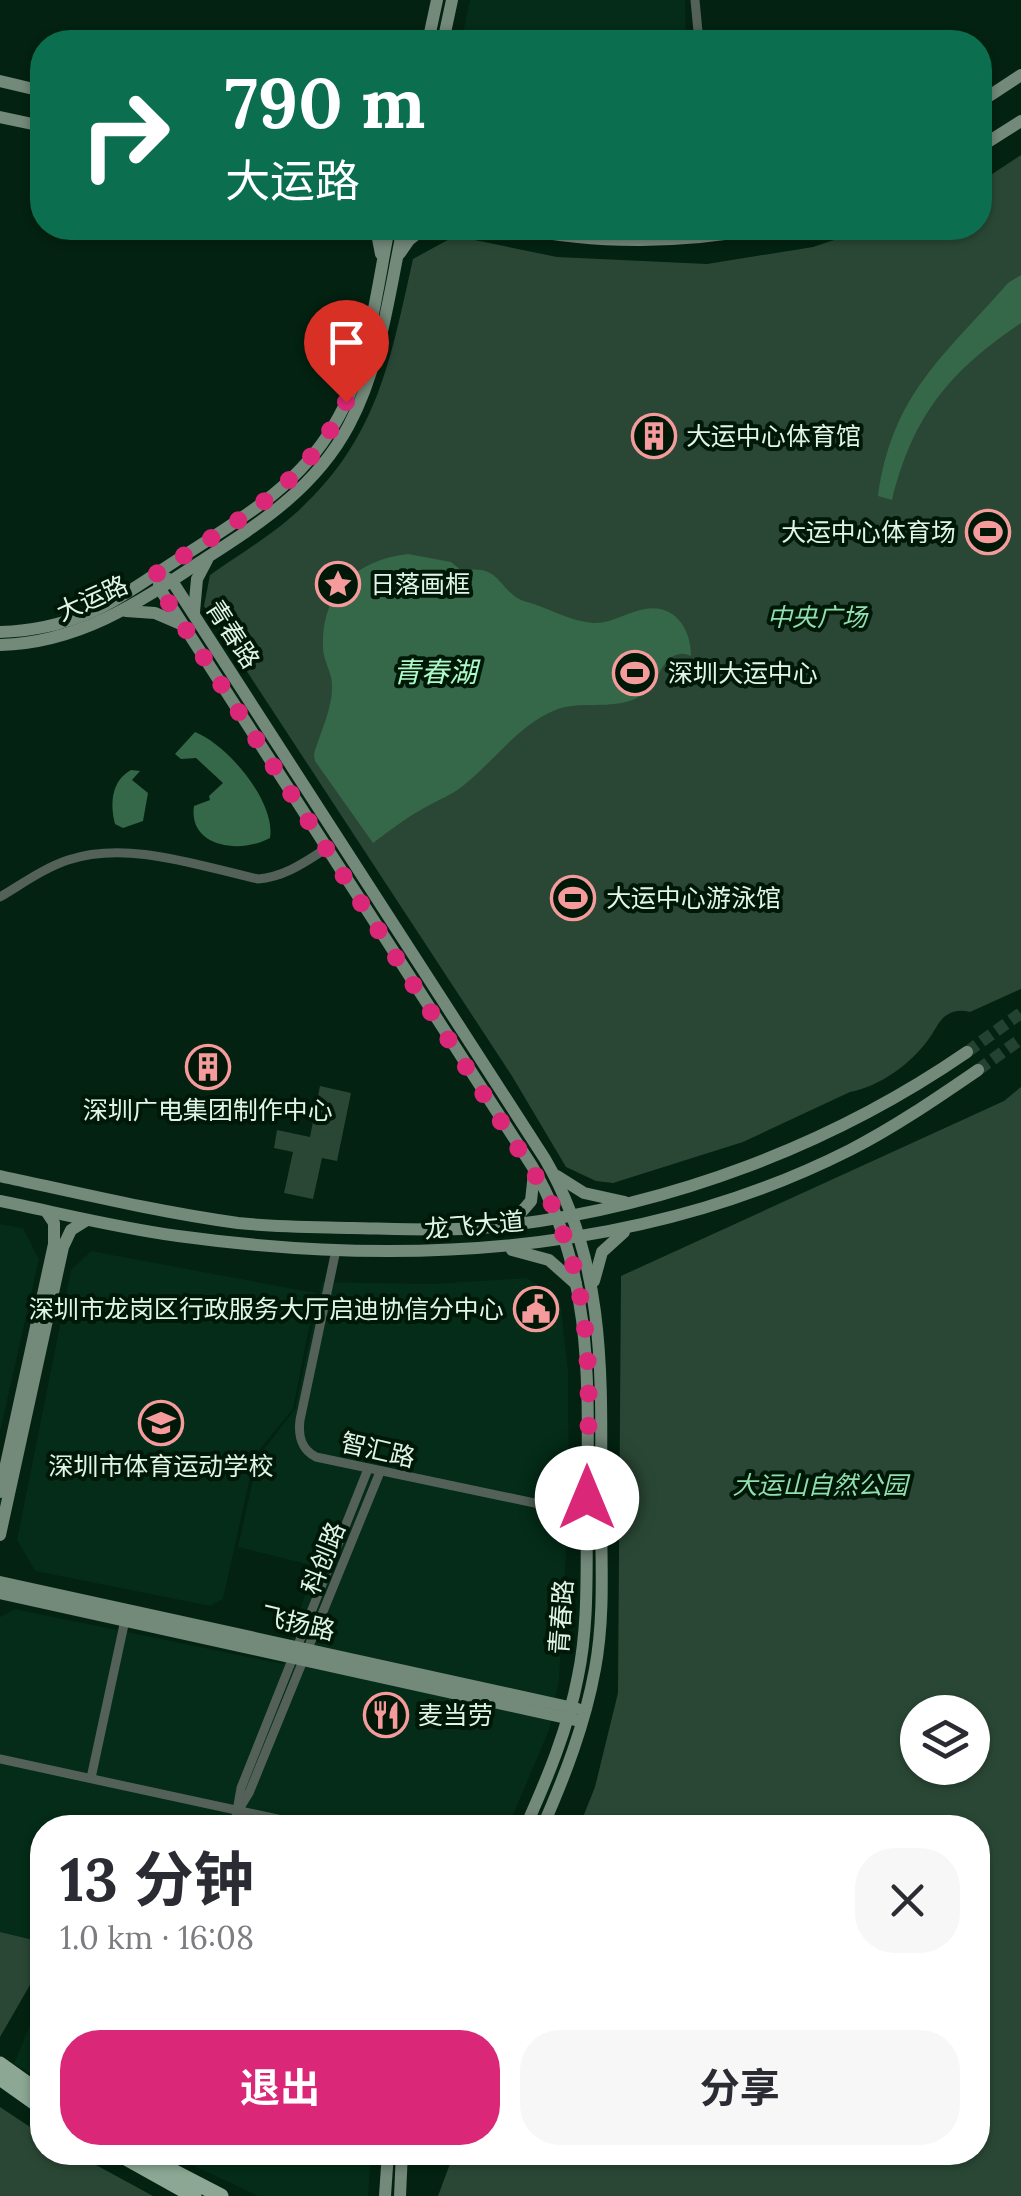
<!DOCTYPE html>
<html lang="zh">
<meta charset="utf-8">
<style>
:root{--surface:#fff;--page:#f7f7f7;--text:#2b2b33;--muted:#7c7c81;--accent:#db2777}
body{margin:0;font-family:Lora,"Noto Sans SC",serif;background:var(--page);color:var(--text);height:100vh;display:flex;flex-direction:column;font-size:38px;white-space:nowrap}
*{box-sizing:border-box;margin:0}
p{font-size:32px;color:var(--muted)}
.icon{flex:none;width:55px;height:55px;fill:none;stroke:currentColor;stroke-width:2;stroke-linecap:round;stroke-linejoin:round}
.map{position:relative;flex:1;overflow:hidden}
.sheet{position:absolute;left:30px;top:1815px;width:960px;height:350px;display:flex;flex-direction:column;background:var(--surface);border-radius:40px;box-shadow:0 2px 8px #0004}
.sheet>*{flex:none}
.hud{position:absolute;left:30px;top:30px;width:962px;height:210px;border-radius:40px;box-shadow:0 2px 8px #0004;background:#0b6e4f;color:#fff;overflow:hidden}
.fabs{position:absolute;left:900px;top:1695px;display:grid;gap:20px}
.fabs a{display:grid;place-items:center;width:90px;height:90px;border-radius:50%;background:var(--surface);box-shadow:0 2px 8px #0004;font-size:50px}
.pin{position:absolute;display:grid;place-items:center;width:85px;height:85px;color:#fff;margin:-102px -42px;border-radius:50% 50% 50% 0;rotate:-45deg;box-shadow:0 0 10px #0007}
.pin .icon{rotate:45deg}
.me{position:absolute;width:110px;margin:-55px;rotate:0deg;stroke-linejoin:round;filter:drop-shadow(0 0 8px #0008)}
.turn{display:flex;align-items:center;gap:35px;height:210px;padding:0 30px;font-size:45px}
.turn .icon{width:130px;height:130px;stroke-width:2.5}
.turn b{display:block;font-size:70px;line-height:85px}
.round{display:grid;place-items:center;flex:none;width:105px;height:105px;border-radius:40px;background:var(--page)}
.overview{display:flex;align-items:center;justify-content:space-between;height:170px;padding:0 30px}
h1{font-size:60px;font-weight:700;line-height:75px}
.primary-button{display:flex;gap:20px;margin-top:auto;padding:20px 30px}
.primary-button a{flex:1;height:115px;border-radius:40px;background:var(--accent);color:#fff;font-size:40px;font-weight:700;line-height:115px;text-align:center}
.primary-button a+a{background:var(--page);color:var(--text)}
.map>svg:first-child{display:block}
</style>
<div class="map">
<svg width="1021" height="2196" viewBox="0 0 1021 2196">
<rect width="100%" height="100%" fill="#032211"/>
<!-- built -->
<g fill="#042c18">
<path d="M470,0h215l1,42h-225z"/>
<path d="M0,1224l23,4 16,31 -39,173z"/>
<path d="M91,1251l225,42 -23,116 -38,46 -32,144 -13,7 -175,-35 -18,-31 54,-270z"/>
<path d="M527,1278l33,22 8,70 1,126 -10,184 -10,50 -41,97 -466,1v114l-42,-10v-315l15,-8 268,55 31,-98 -76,-19 20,-90 37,-48 27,-127 110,2z"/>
<path d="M42,1996v84l-28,-16z"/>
<path d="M167,2153h204l-3,43h-110z"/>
</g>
<!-- green -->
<g fill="#2a4735" fill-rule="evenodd">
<path d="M1021,155v834l-51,23c-8,-2 -16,-2 -23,3 -8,4 -13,18 -19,25 -18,24 -47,46 -78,52l-107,50 -130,41 -17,-2 -30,-14 -54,-91 -308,-470 6,-31c28,-20 61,-39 87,-63 81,-74 93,-151 116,-253l42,-23 102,21 150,7 106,-17 57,-19h110v-46z"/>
<path d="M320,1086l31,7 -14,68 -15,-3 -9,41 -29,-6 9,-41 -19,-4 3,-18 33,7z"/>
<path d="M1021,1087v1109h-583l16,-43 524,-1v-324l-399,-1 16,-40 23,-94 3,-417 383,-175zM972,1712v56h-54v-56z"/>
<path d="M0,1932l42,10v22l-42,73z"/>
<path d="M0,2107l42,28v17l32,1 79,43h-153z"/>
</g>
<!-- water -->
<g fill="#356749">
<path d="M1021,275v48c-71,48 -108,92 -129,177l-14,-4c14,-102 66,-140 130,-213z"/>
<path d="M408,554l43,8 11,9c41,-9 36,23 65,31 22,6 42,19 66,21 19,1 33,-11 52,-14 30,-5 46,20 46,47 -27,-13 -33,32 -54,42 -27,13 -57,1 -84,13 -35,15 -59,50 -89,74 -12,10 -26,15 -40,23 -18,10 -34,22 -51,35l-58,-82 -1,-7c6,-21 19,-47 18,-69 0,-13 -9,-24 -9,-38 -2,-55 33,-87 85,-93z"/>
<path d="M195,732c32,12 81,70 75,106 -29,16 -82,10 -76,-32l16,-6 -1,-4 14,-13 -27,-25 -15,1 -6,-5z"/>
<path d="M131,770l9,1 -8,9 16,13 -5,28 -20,7 -8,-4c-5,-20 -4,-43 16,-54z"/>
</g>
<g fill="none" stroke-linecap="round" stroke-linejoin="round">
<!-- secondary-tunnel -->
<g stroke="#244231" stroke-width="12" stroke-dasharray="12 6" stroke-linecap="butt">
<path d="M967,1052l54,-39"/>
<path d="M978,1070l43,-31"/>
</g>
<!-- street -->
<g stroke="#536158" stroke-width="9">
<path d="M695,0l4,42"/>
<path d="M0,897c22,-13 44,-29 68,-37 60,-20 131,6 190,19 27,-2 47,-17 69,-31"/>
<path d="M336,1250l-36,170c-2,16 1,29 16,37l271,57"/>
<path d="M0,1759l319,69"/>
<path d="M91,1778l34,-158"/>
<path d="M241,1806l8,-13 131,-321"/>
<path d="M234,1828l7,-40 127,-319"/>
</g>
<!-- secondary -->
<g stroke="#73897a" stroke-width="12">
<path d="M428,42l9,-42"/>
<path d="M443,42l9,-42"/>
<path d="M0,81l42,10"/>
<path d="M980,102l41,-27"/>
<path d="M0,117l42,9"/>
<path d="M980,147l41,-26"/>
<path d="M376,228l5,26"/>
<path d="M518,228c79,17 167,15 246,0"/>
<path d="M400,253l9,-13 15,-12"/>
<path d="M157,573l15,8 373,578c64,109 56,228 56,349 0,53 4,108 -6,161 -10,55 -30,107 -53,159"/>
<path d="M157,573l3,16 372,577c64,109 56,228 55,350 -1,53 2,107 -9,160 -10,53 -31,103 -53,152"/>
<path d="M126,611l29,2 28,12"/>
<path d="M194,612l3,-33 10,-19"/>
<path d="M0,632c31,-1 61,-7 89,-19 30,-13 57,-33 85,-51 60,-39 123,-73 160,-137 35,-58 42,-132 55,-197"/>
<path d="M0,645c78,-2 137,-41 200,-83 59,-38 115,-73 149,-137 32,-60 40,-132 54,-197"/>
<path d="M0,1176c79,17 158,36 238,47 38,4 76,4 114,5 52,1 106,4 159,-3 161,-20 321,-80 456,-173"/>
<path d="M557,1176l27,17 41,9"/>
<path d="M0,1201c59,12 118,27 178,35 227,31 464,19 672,-86 45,-23 87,-52 128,-80"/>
<path d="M511,1224l20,-23 3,-28"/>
<path d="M512,1250l37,10 27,24"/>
<path d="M594,1281l8,-29 22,-20"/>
<path d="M0,1492l54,-248v-21l-8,-12"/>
<path d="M0,1535l63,-288 8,-17 16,-10"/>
<path d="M0,1582l578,127"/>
<path d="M0,1593l575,127"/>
<path d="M385,2196l3,-44"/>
<path d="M400,2196l2,-44"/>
</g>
<!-- primary -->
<g stroke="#8ca895" stroke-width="15">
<path d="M0,2064l42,30"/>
<path d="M0,2078l42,30"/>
<path d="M115,2152l79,44"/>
<path d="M136,2152l85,44"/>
</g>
</g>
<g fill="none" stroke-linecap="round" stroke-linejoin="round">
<!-- route -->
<path stroke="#db2777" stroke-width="18" stroke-dasharray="0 32.4" d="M346,402c-43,88 -111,119 -189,171l3,16 388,606c13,32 25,62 31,95 14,68 9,140 8,208"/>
</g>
<!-- icons -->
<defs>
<symbol id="building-ring" viewBox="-11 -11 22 22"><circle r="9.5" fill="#001808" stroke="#f59b9b" stroke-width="1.5"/><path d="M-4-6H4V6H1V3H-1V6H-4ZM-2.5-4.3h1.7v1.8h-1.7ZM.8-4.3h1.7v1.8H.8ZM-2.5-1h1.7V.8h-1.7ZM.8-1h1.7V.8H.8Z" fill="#f59b9b"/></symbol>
<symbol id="stadium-ring" viewBox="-11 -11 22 22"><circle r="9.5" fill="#001808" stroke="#f59b9b" stroke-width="1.5"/><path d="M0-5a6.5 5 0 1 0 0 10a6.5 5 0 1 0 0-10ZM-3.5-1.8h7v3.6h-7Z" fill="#f59b9b"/></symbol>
<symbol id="sight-ring" viewBox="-11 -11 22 22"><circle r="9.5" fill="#001808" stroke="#f59b9b" stroke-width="1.5"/><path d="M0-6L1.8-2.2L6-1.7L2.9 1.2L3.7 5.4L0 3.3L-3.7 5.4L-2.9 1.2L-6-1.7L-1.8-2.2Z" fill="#f59b9b"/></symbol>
<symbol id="civic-ring" viewBox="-11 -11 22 22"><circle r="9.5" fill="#001808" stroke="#f59b9b" stroke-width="1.5"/><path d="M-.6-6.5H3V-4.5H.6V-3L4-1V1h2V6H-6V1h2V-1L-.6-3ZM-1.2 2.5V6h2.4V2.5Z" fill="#f59b9b"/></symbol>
<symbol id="school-ring" viewBox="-11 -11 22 22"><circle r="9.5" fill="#001808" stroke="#f59b9b" stroke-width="1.5"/><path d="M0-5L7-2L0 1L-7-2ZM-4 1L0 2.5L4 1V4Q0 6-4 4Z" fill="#f59b9b"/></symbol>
<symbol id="restaurant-ring" viewBox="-11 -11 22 22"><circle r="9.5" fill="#001808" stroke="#f59b9b" stroke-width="1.5"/><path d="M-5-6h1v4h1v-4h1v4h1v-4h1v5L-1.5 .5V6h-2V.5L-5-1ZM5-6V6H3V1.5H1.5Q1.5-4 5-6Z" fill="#f59b9b"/></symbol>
</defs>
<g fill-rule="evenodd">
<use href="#building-ring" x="629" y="411" width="50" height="50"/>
<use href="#stadium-ring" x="963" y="507" width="50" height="50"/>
<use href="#sight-ring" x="313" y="559" width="50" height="50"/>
<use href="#stadium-ring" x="610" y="648" width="50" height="50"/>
<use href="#stadium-ring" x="548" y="873" width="50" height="50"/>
<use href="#building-ring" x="183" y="1042" width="50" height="50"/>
<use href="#civic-ring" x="511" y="1284" width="50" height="50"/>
<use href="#school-ring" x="136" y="1398" width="50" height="50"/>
<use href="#restaurant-ring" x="361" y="1690" width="50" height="50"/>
</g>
<g text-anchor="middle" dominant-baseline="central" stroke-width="8" stroke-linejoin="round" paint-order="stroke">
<!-- poi labels -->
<g font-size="25" fill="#e2f4e8" stroke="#001808" text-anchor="start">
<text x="686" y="436">大运中心体育馆</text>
<text x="956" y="532" text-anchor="end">大运中心体育场</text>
<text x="370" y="584">日落画框</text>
<text x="668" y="673">深圳大运中心</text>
<text x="606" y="898">大运中心游泳馆</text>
<text x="208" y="1110" text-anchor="middle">深圳广电集团制作中心</text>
<text x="504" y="1309" text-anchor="end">深圳市龙岗区行政服务大厅启迪协信分中心</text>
<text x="161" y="1466" text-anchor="middle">深圳市体育运动学校</text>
<text x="418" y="1715">麦当劳</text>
</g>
<!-- street labels -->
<g font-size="25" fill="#e2f4e8" stroke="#001808">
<text transform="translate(92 598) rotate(-24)">大运路</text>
<text transform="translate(233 634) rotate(57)">青春路</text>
<text transform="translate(474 1225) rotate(-5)">龙飞大道</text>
<text transform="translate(378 1450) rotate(13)">智汇路</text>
<text transform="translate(323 1558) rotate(-68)">科创路</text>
<text transform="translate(561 1617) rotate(-86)">青春路</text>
<text transform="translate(298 1623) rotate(13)">飞扬路</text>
</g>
<!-- park labels -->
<g font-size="25" font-style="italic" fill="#91deae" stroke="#001808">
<text x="817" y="617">中央广场</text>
<text x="820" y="1485">大运山自然公园</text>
</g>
<!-- water labels -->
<g font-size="28" font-style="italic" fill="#abfac8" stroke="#001808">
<text x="435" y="672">青春湖</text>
</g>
</g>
</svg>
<div class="fabs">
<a><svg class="icon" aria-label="layers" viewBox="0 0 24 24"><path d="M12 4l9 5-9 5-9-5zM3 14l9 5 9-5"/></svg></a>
</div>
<div class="pin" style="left:346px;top:402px;background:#d93025"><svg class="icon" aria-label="arrive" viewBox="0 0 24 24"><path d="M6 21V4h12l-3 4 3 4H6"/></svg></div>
<svg class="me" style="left:587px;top:1498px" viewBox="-20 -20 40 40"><circle r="19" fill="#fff"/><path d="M0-13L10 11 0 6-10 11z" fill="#db2777"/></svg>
<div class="hud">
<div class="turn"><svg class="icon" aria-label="right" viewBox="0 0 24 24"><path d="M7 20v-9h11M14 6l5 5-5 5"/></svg><div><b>790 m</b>大运路</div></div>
</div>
<section class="sheet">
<div class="overview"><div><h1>13 分钟</h1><p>1.0 km · 16:08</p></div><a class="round"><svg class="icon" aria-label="close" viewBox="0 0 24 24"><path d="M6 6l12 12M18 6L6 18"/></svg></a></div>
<div class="primary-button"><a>退出</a><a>分享</a></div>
</section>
</div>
